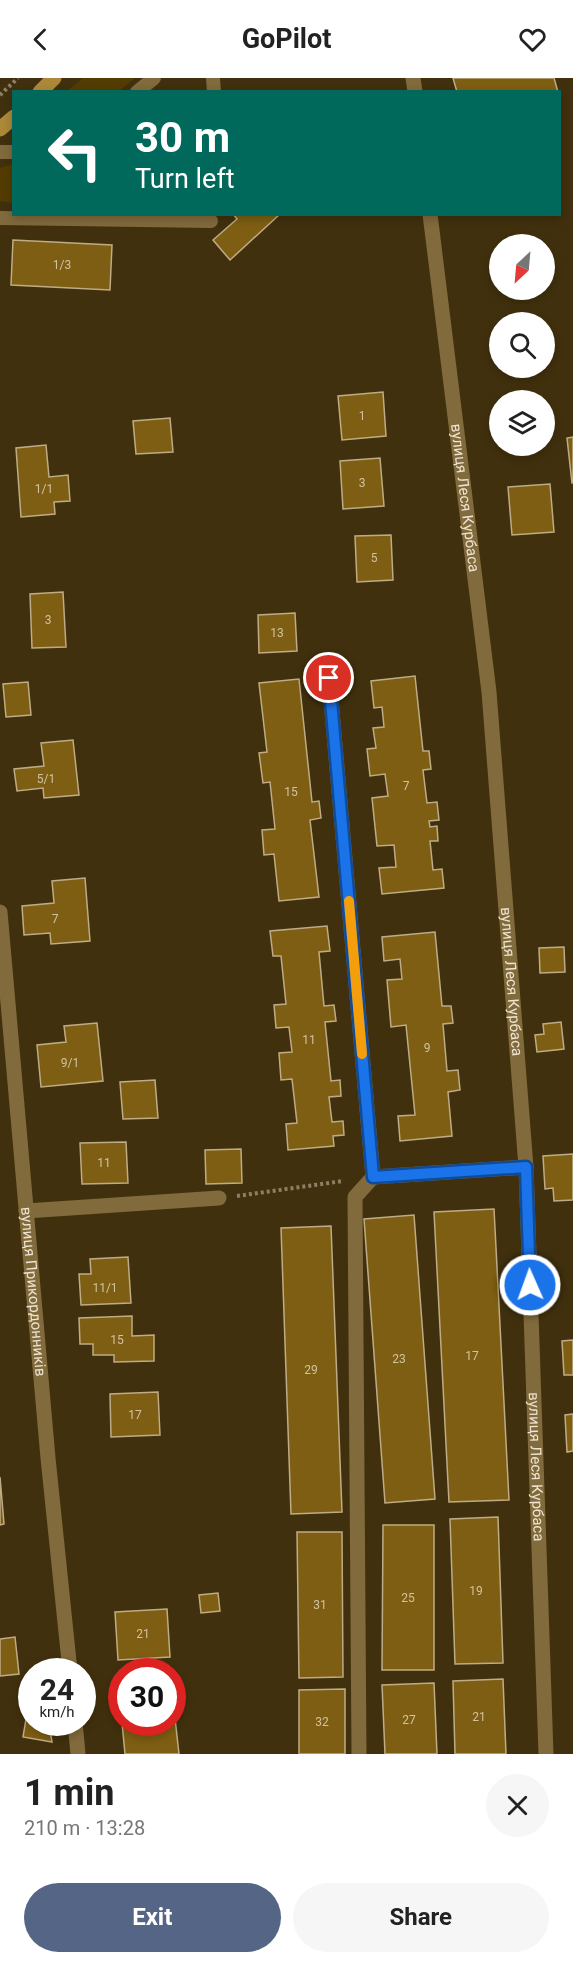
<!DOCTYPE html>
<meta charset="utf-8">
<style>
:root{--surface:#fff;--page:#f6f6f6;--text:#222;--muted:#767676;--accent:#556585}
body{margin:0;font-family:Roboto,sans-serif;background:var(--page);color:var(--text);height:100vh;display:flex;flex-direction:column;font-size:22px;white-space:nowrap}
*{box-sizing:border-box;margin:0}
p{font-size:20px;color:var(--muted)}
.icon{flex:none;width:33px;height:33px;fill:none;stroke:currentColor;stroke-width:2;stroke-linecap:round;stroke-linejoin:round}
.map{position:relative;height:1676px;overflow:hidden}
.drawer{display:flex;flex-direction:column;background:var(--surface);flex:1}
.drawer>*{flex:none}
.hud{position:absolute;left:12px;top:12px;width:549px;height:126px;border-radius:0px;box-shadow:0 3px 9px #0003;background:#00695c;color:#fff;overflow:hidden}
.needle{width:39px;rotate:206deg}
.fabs{position:absolute;left:489px;top:156px;display:grid;gap:12px}
.fabs a{display:grid;place-items:center;width:66px;height:66px;border-radius:50%;background:var(--surface);box-shadow:0 3px 9px #0003;font-size:30px}
.speed{position:absolute;left:18px;top:1580px;display:flex;gap:12px;font-size:30px;font-weight:700;text-align:center}
.speed>*{display:grid;place-content:center;width:78px;height:78px;border-radius:50%;background:var(--surface);box-shadow:0 3px 9px #0003;line-height:1}
.speed small{font-size:15px;font-weight:400}
.speed .limit{border:9px solid #d22;background:#fff;color:#111}
.pin{position:absolute;display:grid;place-items:center;width:51px;height:51px;color:#fff;margin:-26px;border:3px solid #fff;border-radius:50%;box-shadow:0 2px 6px #0007}
.me{position:absolute;width:66px;margin:-33px;rotate:358deg;stroke-linejoin:round;filter:drop-shadow(0 0 4px #0008)}
.turn{display:flex;align-items:center;gap:21px;height:126px;padding:0 24px;font-size:27px}
.turn .icon{width:78px;height:78px;stroke-width:2.5}
.turn b{display:block;font-size:42px;line-height:51px}
.round{display:grid;place-items:center;flex:none;width:63px;height:63px;border-radius:32px;background:var(--page)}
.headline{display:flex;align-items:center;justify-content:space-between;height:102px;padding:0 24px}
h1{font-size:36px;font-weight:700;line-height:45px}
.primary-button{display:flex;gap:12px;margin-top:auto;padding:12px 24px}
.primary-button a{flex:1;height:69px;border-radius:36px;background:var(--accent);color:#fff;font-size:24px;font-weight:700;line-height:69px;text-align:center}
.primary-button a+a{background:var(--page);color:var(--text)}
header{display:flex;justify-content:space-between;align-items:center;height:78px;padding:0 24px;background:var(--surface);font-size:27px;font-weight:700}
.map>svg:first-child{display:block}
</style>
<header><svg class="icon" aria-label="back" viewBox="0 0 24 24"><path d="M15 5l-7 7 7 7"/></svg>GoPilot<svg class="icon" aria-label="heart" viewBox="0 0 24 24"><path d="M12 20l-8-8c-3-5 5-10 8-4 3-6 11-1 8 4z"/></svg></header>
<div class="map">
<svg width="573" height="1676" viewBox="0 0 573 1676">
<rect width="100%" height="100%" fill="#40300d"/>
<!-- green -->
<g fill="#533c01">
<path d="M83,0h52l-16,13h-52z"/>
<path d="M13,86v39l-13,-2v-33z"/>
</g>
<!-- building -->
<g fill="#7d5e12" stroke="#bfac87" stroke-width="1.5">
<path d="M453,0h101l4,14h-101z"/>
<path d="M233,136h47l-50,46 -17,-20 24,-21z"/>
<path d="M13,162l99,5 -2,45 -99,-5z"/>
<path d="M383,314l3,44 -44,4 -4,-44z"/>
<path d="M170,340l3,34 -37,2 -3,-33z"/>
<path d="M573,359v46h-1l-5,-45z"/>
<path d="M46,367l3,32 19,-2 2,26 -16,1 1,12 -34,3 -5,-69z"/>
<path d="M380,380l4,48 -41,3 -3,-48z"/>
<path d="M550,406l4,48 -42,3 -4,-48z"/>
<path d="M391,457l2,45 -36,2 -2,-46z"/>
<path d="M63,514l3,55 -34,1 -2,-54z"/>
<path d="M295,535l2,38 -38,2 -1,-38z"/>
<path d="M415,598l8,75h6l2,18 -8,1 4,33 10,-1 2,18 -10,1 1,6 7,-1 1,15h-8l3,29 9,-1 2,19 -62,6 -3,-26 17,-1 -2,-22 -17,1 -5,-48 16,-2 -3,-22 -15,2 -3,-27 9,-1 -3,-20 11,-1 -2,-20 -8,1 -3,-27z"/>
<path d="M299,601l13,123 7,-1 2,17 -11,2 9,77 -40,4 -5,-47 -10,1 -2,-25 13,-1 -5,-47 -7,1 -4,-30 8,-1 -8,-69z"/>
<path d="M28,604l3,33 -25,2 -3,-33z"/>
<path d="M73,662l6,55 -35,3 -1,-10 -26,3 -3,-22 30,-3 -3,-23z"/>
<path d="M85,800l5,63 -39,3 -1,-11 -26,2 -2,-29 32,-3 -2,-22z"/>
<path d="M327,848l3,25 -11,1 5,54 10,-1 2,16 -11,1 6,59 9,-1 1,16 -12,1 3,25 11,-1 1,14 -11,1 1,10 -46,4 -2,-26 11,-1 -5,-44 -11,1 -2,-27 13,-1 -3,-25 -13,1 -2,-23 12,-1 -5,-48h-8l-3,-25z"/>
<path d="M435,854l7,74h9l2,17 -10,1 4,47 11,-1 2,20 -12,2 4,44 -52,5 -2,-25 17,-1 -9,-90 -15,2 -4,-47 15,-1 -2,-20 -16,2 -2,-24z"/>
<path d="M564,869l1,25 -25,1 -1,-25z"/>
<path d="M561,944l3,27 -27,3 -2,-17 9,-1 -1,-10z"/>
<path d="M97,945l6,58 -62,6 -4,-42 29,-3 -2,-16z"/>
<path d="M155,1002l3,38 -35,1 -3,-37z"/>
<path d="M126,1064l2,41 -46,1 -2,-41z"/>
<path d="M241,1071l1,34 -36,1 -1,-34z"/>
<path d="M573,1076v46l-19,1 -1,-13 -8,1 -2,-33z"/>
<path d="M494,1131l15,291 -60,2 -15,-290z"/>
<path d="M414,1137l21,284 -50,4 -21,-284z"/>
<path d="M331,1148l11,286 -51,2 -10,-286z"/>
<path d="M128,1179l3,46 -50,2 -2,-31h12l-1,-15z"/>
<path d="M132,1238v20l22,-1v26l-40,1v-7h-21v-11h-13l-1,-26z"/>
<path d="M573,1262v35h-9l-2,-34z"/>
<path d="M158,1314l2,43 -49,2 -1,-43z"/>
<path d="M573,1336v37l-6,1 -2,-37z"/>
<path d="M0,1399l4,47 -4,1z"/>
<path d="M498,1439l5,146 -48,1 -5,-145z"/>
<path d="M383,1447h51v145h-52z"/>
<path d="M297,1454h45l1,145 -44,1z"/>
<path d="M218,1515l2,18 -19,2 -2,-18z"/>
<path d="M167,1531l3,48 -52,3 -3,-48z"/>
<path d="M15,1559l4,37 -19,2v-37z"/>
<path d="M503,1601l3,75h-51l-2,-73z"/>
<path d="M434,1605l3,71h-52l-3,-69z"/>
<path d="M345,1611v65h-46v-64z"/>
<path d="M175,1640l4,36h-54l-3,-31 50,-1v-3z"/>
<path d="M26,1641l6,1v2l17,2 3,18 -29,-5z"/>
</g>
<g fill="none" stroke-linecap="round" stroke-linejoin="round">
<!-- path -->
<g stroke="#8d7f63" stroke-width="4" stroke-dasharray="3 3" stroke-linecap="butt">
<path d="M0,17l18,-17"/>
<path d="M237,1118l106,-15"/>
</g>
<!-- lane -->
<g stroke="#816a3c" stroke-width="14">
<path d="M213,0l1,14"/>
<path d="M137,14l17,-14"/>
<path d="M0,74h14"/>
<path d="M0,140l211,3"/>
</g>
<!-- street -->
<g stroke="#816a3c" stroke-width="15">
<path d="M413,0l2,14"/>
<path id="s1" d="M430,136l59,478 37,475 20,587"/>
<path d="M329,599l44,500 -18,20 4,557"/>
<path id="s2" d="M0,834l48,546 22,213"/>
<path d="M373,1099l153,-10"/>
<path d="M26,1133l193,-13"/>
<path d="M75,1644l3,32"/>
</g>
<!-- secondary -->
<g stroke="#ad8839" stroke-width="15">
<path d="M40,14l14,-14"/>
<path d="M0,51l14,-12"/>
</g>
</g>
<g fill="none" stroke-linecap="round" stroke-linejoin="round">
<defs>
<path id="route" d="M329,600l44,499 153,-10 4,118"/>
</defs>
<!-- route casing -->
<use href="#route" stroke="#114b97" stroke-width="15"/>
<!-- route -->
<use href="#route" stroke="#1a73e8" stroke-width="10"/>
<!-- slow -->
<path stroke="#f59e0b" stroke-width="10" d="M349,823l13,153"/>
</g>
<g text-anchor="middle" dominant-baseline="central" stroke-width="6" stroke-linejoin="round" paint-order="stroke">
<!-- number labels -->
<g font-size="12" fill="#d2c2a1">
<text x="62" y="187">1/3</text>
<text x="362" y="338">1</text>
<text x="362" y="405">3</text>
<text x="44" y="411">1/1</text>
<text x="374" y="480">5</text>
<text x="48" y="542">3</text>
<text x="277" y="555">13</text>
<text x="46" y="701">5/1</text>
<text x="406" y="708">7</text>
<text x="291" y="714">15</text>
<text x="55" y="841">7</text>
<text x="309" y="962">11</text>
<text x="427" y="970">9</text>
<text x="70" y="985">9/1</text>
<text x="104" y="1085">11</text>
<text x="105" y="1210">11/1</text>
<text x="117" y="1262">15</text>
<text x="472" y="1278">17</text>
<text x="399" y="1281">23</text>
<text x="311" y="1292">29</text>
<text x="135" y="1337">17</text>
<text x="476" y="1513">19</text>
<text x="408" y="1520">25</text>
<text x="320" y="1527">31</text>
<text x="143" y="1556">21</text>
<text x="479" y="1639">21</text>
<text x="409" y="1642">27</text>
<text x="322" y="1644">32</text>
</g>
<!-- street labels -->
<g font-size="15" fill="#eee4d1" stroke="#211a0b">
<text stroke="none"><textPath href="#s1" startOffset="286">вулиця Леся Курбаса</textPath></text>
<text stroke="none"><textPath href="#s1" startOffset="772">вулиця Леся Курбаса</textPath></text>
<text stroke="none"><textPath href="#s2" startOffset="381">вулиця Прикордонників</textPath></text>
<text stroke="none"><textPath href="#s1" startOffset="1258">вулиця Леся Курбаса</textPath></text>
</g>
</g>
</svg>
<div class="fabs">
<a><svg class="needle" viewBox="-14 -14 28 28"><path d="M0-13l5 13h-10z" fill="#e53935"/><path d="M0 13l5-13h-10z" fill="#767676"/></svg></a>
<a><svg class="icon" aria-label="search" viewBox="0 0 24 24"><circle cx="10" cy="10" r="6"/><path d="M15 15l6 6"/></svg></a>
<a><svg class="icon" aria-label="layers" viewBox="0 0 24 24"><path d="M12 4l9 5-9 5-9-5zM3 14l9 5 9-5"/></svg></a>
</div>
<div class="speed"><div>24<small>km/h</small></div><div class="limit">30</div></div>
<div class="pin" style="left:329px;top:600px;background:#d93025"><svg class="icon" aria-label="arrive" viewBox="0 0 24 24"><path d="M6 21V4h12l-3 4 3 4H6"/></svg></div>
<svg class="me" style="left:530px;top:1207px" viewBox="-20 -20 40 40"><circle r="17" fill="#1a73e8" stroke="#fff" stroke-width="3"/><path d="M0-11L8 9 0 5-8 9z" fill="#fff"/></svg>
<div class="hud">
<div class="turn"><svg class="icon" aria-label="left" viewBox="0 0 24 24"><path d="M17 20v-9H6M10 6l-5 5 5 5"/></svg><div><b>30 m</b>Turn left</div></div>
</div>
</div>
<section class="drawer">
<div class="headline"><div><h1>1 min</h1><p>210 m · 13:28</p></div><a class="round"><svg class="icon" aria-label="close" viewBox="0 0 24 24"><path d="M6 6l12 12M18 6L6 18"/></svg></a></div>
<div class="primary-button"><a>Exit</a><a>Share</a></div>
</section>
